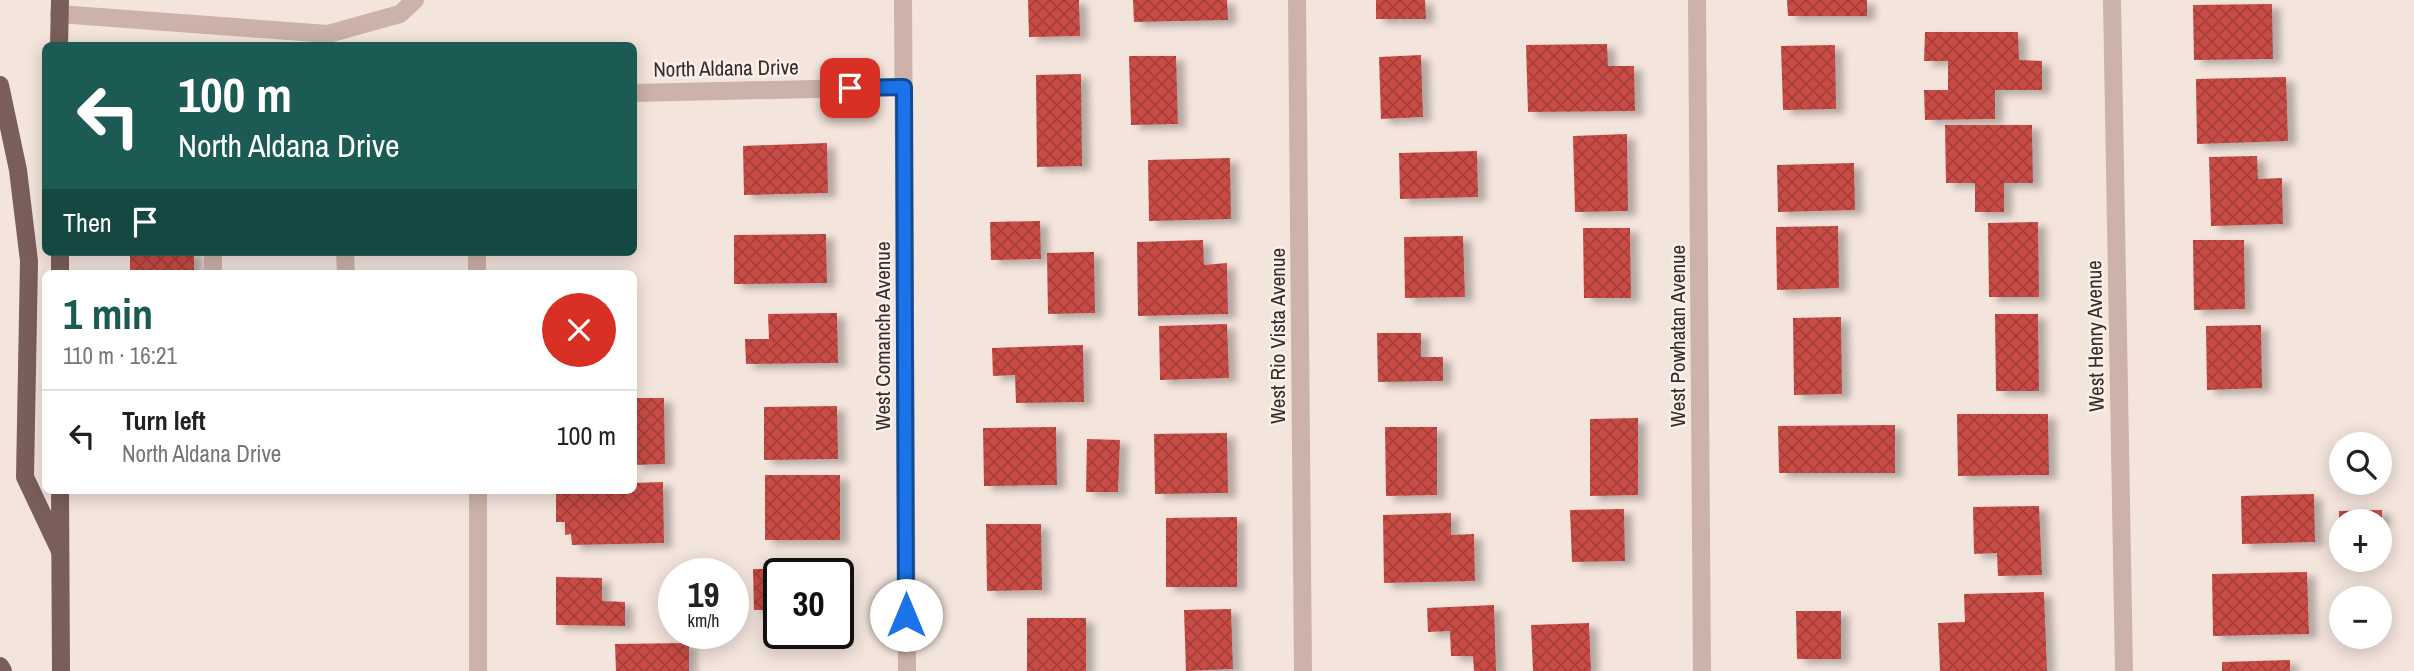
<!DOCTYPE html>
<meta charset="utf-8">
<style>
:root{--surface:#fff;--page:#f2f2f2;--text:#222;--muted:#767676;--line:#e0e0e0;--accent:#1c5b54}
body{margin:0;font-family:"Archivo Narrow",sans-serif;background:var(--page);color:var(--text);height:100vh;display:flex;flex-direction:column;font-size:26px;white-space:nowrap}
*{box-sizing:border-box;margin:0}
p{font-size:23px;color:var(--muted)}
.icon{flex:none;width:38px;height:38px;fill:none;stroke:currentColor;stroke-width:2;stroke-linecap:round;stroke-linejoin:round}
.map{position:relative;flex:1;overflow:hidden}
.side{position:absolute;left:42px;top:270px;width:595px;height:224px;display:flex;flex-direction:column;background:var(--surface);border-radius:10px;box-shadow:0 4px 18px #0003}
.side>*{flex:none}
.top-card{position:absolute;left:42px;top:42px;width:595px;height:214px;border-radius:10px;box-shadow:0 4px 18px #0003;background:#1c5b54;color:#fff;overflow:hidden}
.buttons{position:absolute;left:2329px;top:432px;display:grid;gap:14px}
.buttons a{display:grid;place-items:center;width:63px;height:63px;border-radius:50%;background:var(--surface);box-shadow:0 4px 18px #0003;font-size:35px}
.speed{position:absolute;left:658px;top:558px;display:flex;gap:14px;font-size:35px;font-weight:700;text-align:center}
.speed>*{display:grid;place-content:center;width:91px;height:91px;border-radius:50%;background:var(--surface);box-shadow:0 4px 18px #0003;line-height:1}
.speed small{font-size:18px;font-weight:400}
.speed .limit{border:4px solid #111;border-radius:10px;background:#fff;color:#111}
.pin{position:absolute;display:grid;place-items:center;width:60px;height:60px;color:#fff;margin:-30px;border-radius:14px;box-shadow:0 4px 10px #0006}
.me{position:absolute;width:77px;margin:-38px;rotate:0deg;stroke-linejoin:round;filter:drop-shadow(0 0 5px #0008)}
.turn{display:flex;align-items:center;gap:24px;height:147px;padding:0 21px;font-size:32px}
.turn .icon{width:91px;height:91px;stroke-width:2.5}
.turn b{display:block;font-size:49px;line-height:60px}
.then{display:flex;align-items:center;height:66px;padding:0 21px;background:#0003;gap:14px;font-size:26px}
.round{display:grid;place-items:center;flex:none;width:74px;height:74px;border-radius:37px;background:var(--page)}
.overview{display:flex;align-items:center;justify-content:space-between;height:119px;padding:0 21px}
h1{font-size:42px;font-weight:800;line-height:52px;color:var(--accent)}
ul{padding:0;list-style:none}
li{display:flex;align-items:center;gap:21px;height:91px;padding:0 21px;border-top:2px solid var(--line)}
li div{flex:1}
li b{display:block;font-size:26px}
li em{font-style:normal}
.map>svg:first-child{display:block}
</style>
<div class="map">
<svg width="2414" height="671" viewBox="0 0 2414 671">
<defs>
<pattern id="building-cross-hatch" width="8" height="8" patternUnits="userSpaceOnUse" patternTransform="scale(1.75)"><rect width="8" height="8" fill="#c94c44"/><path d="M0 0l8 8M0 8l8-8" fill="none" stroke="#a43f39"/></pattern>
<filter id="shadow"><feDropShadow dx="8" dy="4.5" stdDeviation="3.5" flood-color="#0004"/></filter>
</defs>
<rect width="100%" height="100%" fill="#f3e4dc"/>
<!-- building -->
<g fill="url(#building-cross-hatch)" filter="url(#shadow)">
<path d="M1028,0h51l1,36 -51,1z"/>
<path d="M1133,0h94l1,20 -94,2z"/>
<path d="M1376,0h49l1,19h-50z"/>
<path d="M1787,0h80v16h-79z"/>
<path d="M2272,4l1,55 -79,1 -1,-55z"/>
<path d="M1925,32h93l1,28 23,1v29h-47v29l-70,1 -1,-30h24v-29h-24z"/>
<path d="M1607,44l1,22h26l1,45 -107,1 -2,-67z"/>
<path d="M1835,45l1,64 -53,1 -2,-64z"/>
<path d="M1421,55l2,62 -42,2 -2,-62z"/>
<path d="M1129,56h47l2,68 -47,1z"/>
<path d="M1081,74l1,92 -45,1 -1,-92z"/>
<path d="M2286,77l2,64 -91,3 -1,-65z"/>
<path d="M1945,125h87l1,58h-29v29h-29v-29h-29z"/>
<path d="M1627,134l1,77 -53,1 -2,-76z"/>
<path d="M827,143l1,50 -84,2 -1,-49z"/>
<path d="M1477,151l1,46 -78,2 -1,-46z"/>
<path d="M2257,156l1,23 24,-1 1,46 -72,2 -2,-69z"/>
<path d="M1230,158l1,61 -82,2 -1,-61z"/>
<path d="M1854,163l1,47 -77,2 -1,-47z"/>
<path d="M1040,221l1,38 -50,1 -1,-38z"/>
<path d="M2038,222l1,75h-50l-1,-74z"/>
<path d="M1838,226l1,62 -62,2 -1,-63z"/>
<path d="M1583,228h47l1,70h-47z"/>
<path d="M826,234l1,49 -93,1v-49z"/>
<path d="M1463,236l2,61 -60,1 -1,-61z"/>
<path d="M1203,240l1,25 23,-2 1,51 -90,2 -1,-74z"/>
<path d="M2193,240h51l1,69 -51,1z"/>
<rect x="130" y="252" width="64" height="21"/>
<path d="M1094,252l1,61 -47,1 -1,-61z"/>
<path d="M837,313l1,50 -92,1 -1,-25h24l-1,-25z"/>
<path d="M1995,314h43l1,77h-43z"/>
<path d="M1841,317l1,77 -48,1 -1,-77z"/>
<path d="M1227,324l2,54 -69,2 -1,-54z"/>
<path d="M2261,325l1,63 -55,2 -1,-64z"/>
<path d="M1377,333h44v24h22v24l-65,1z"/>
<path d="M1083,345l1,57 -68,1 -1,-28 -22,1 -1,-28z"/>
<path d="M634,398h30l1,66 -31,1z"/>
<path d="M837,406l1,53 -74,1v-53z"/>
<path d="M1957,414h91l1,61 -91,1z"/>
<path d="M1638,418v77l-48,1v-77z"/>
<path d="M1895,425v48h-116l-1,-47z"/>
<path d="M1056,427l1,58 -73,1 -1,-58z"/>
<path d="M1385,427h52v68l-51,1z"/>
<path d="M1227,433l1,60 -73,1 -1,-60z"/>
<path d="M1087,439l33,1 -2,52h-32z"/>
<rect x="765" y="475" width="75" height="65"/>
<path d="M663,482l1,61 -92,2 -1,-11 -6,1v-13h-9v-32h78v-7z"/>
<path d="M2314,494l1,48 -73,2 -1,-48z"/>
<path d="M2039,506l3,69 -44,1 -1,-23 -23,1 -1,-47z"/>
<path d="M1624,509l1,52 -53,1 -2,-52z"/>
<path d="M2382,510v12h-43v-11z"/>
<path d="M1451,513v22l23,-1 1,47 -91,2 -1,-68z"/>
<path d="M1237,517v70h-71v-69z"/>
<path d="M986,524h55l1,66 -55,1z"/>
<path d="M753,569h77v5h-51v36h-25z"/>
<path d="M2307,572l2,62 -96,2 -1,-62z"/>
<path d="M556,577l46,1v23l23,1v24l-69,-1z"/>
<path d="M2044,592l3,79h-107l-2,-48 27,-1 -1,-28z"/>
<path d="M1494,605l2,66h-22l-1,-15h-22l-1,-25 -22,1 -1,-24z"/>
<path d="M1231,609l2,60 -47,2 -2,-61z"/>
<path d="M1796,611h45v48h-44z"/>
<rect x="1027" y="618" width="59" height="53"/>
<path d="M1589,623l2,48h-58l-2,-46z"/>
<path d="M689,643v28h-73l-1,-27z"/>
<path d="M2290,660v11h-68v-9z"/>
</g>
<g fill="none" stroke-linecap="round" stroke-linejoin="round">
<!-- minor -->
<g stroke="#ccb2a8" stroke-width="18">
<path d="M903,0l4,671"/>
<path d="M1297,0l6,671"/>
<path d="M1697,0l5,671"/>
<path d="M2112,0l12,671"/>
<path d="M59,14l269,20 72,-20 15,-14"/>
<path d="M634,93l270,-6"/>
<path d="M345,252l1,21"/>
<path d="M477,252v21"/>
<path d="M213,273v-21"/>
<path d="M478,490v181"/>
</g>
<!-- major -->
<g stroke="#7a5e59" stroke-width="18">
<path d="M59,46l1,-46"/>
<path d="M0,85l18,85 11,91 -4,216 35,74"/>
<path d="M60,252v21"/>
<path d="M60,490l1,181"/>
<path d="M0,666l3,5"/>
</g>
</g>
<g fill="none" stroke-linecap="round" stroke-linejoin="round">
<defs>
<path id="route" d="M850,88l54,-1 2,528"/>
</defs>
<!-- route casing -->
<use href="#route" stroke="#114b97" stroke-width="18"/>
<!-- route -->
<use href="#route" stroke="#1a73e8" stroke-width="12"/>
</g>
<g text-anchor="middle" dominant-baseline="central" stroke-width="5" stroke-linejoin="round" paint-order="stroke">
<!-- street labels -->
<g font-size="21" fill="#382a28" stroke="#faefe9">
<text transform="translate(726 68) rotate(-1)">North Aldana Drive</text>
<text transform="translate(882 336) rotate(-90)">West Comanche Avenue</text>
<text transform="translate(1277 336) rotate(-90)">West Rio Vista Avenue</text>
<text transform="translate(1677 336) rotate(-90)">West Powhatan Avenue</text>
<text transform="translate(2095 336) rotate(-91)">West Henry Avenue</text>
</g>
</g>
</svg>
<div class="buttons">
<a><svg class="icon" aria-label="search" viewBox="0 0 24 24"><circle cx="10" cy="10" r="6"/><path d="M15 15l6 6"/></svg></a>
<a>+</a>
<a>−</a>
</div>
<div class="speed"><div>19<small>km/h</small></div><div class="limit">30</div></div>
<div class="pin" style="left:850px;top:88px;background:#d93025"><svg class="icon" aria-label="arrive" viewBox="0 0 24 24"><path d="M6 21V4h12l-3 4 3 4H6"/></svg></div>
<svg class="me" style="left:906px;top:615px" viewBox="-20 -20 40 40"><circle r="19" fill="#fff"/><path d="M0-13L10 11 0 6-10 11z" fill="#1a73e8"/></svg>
<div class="top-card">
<div class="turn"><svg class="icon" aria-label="left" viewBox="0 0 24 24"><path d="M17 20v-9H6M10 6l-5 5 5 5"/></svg><div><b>100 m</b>North Aldana Drive</div></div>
<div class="then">Then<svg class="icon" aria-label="arrive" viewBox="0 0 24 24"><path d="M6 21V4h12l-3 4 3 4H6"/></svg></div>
</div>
<section class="side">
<div class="overview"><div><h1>1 min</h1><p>110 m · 16:21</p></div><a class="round" style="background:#d93025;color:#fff"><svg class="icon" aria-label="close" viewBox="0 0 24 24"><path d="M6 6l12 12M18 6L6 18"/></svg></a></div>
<ul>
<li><svg class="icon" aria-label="left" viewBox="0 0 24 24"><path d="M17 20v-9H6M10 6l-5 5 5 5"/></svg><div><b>Turn left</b><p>North Aldana Drive</p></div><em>100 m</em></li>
</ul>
</section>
</div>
